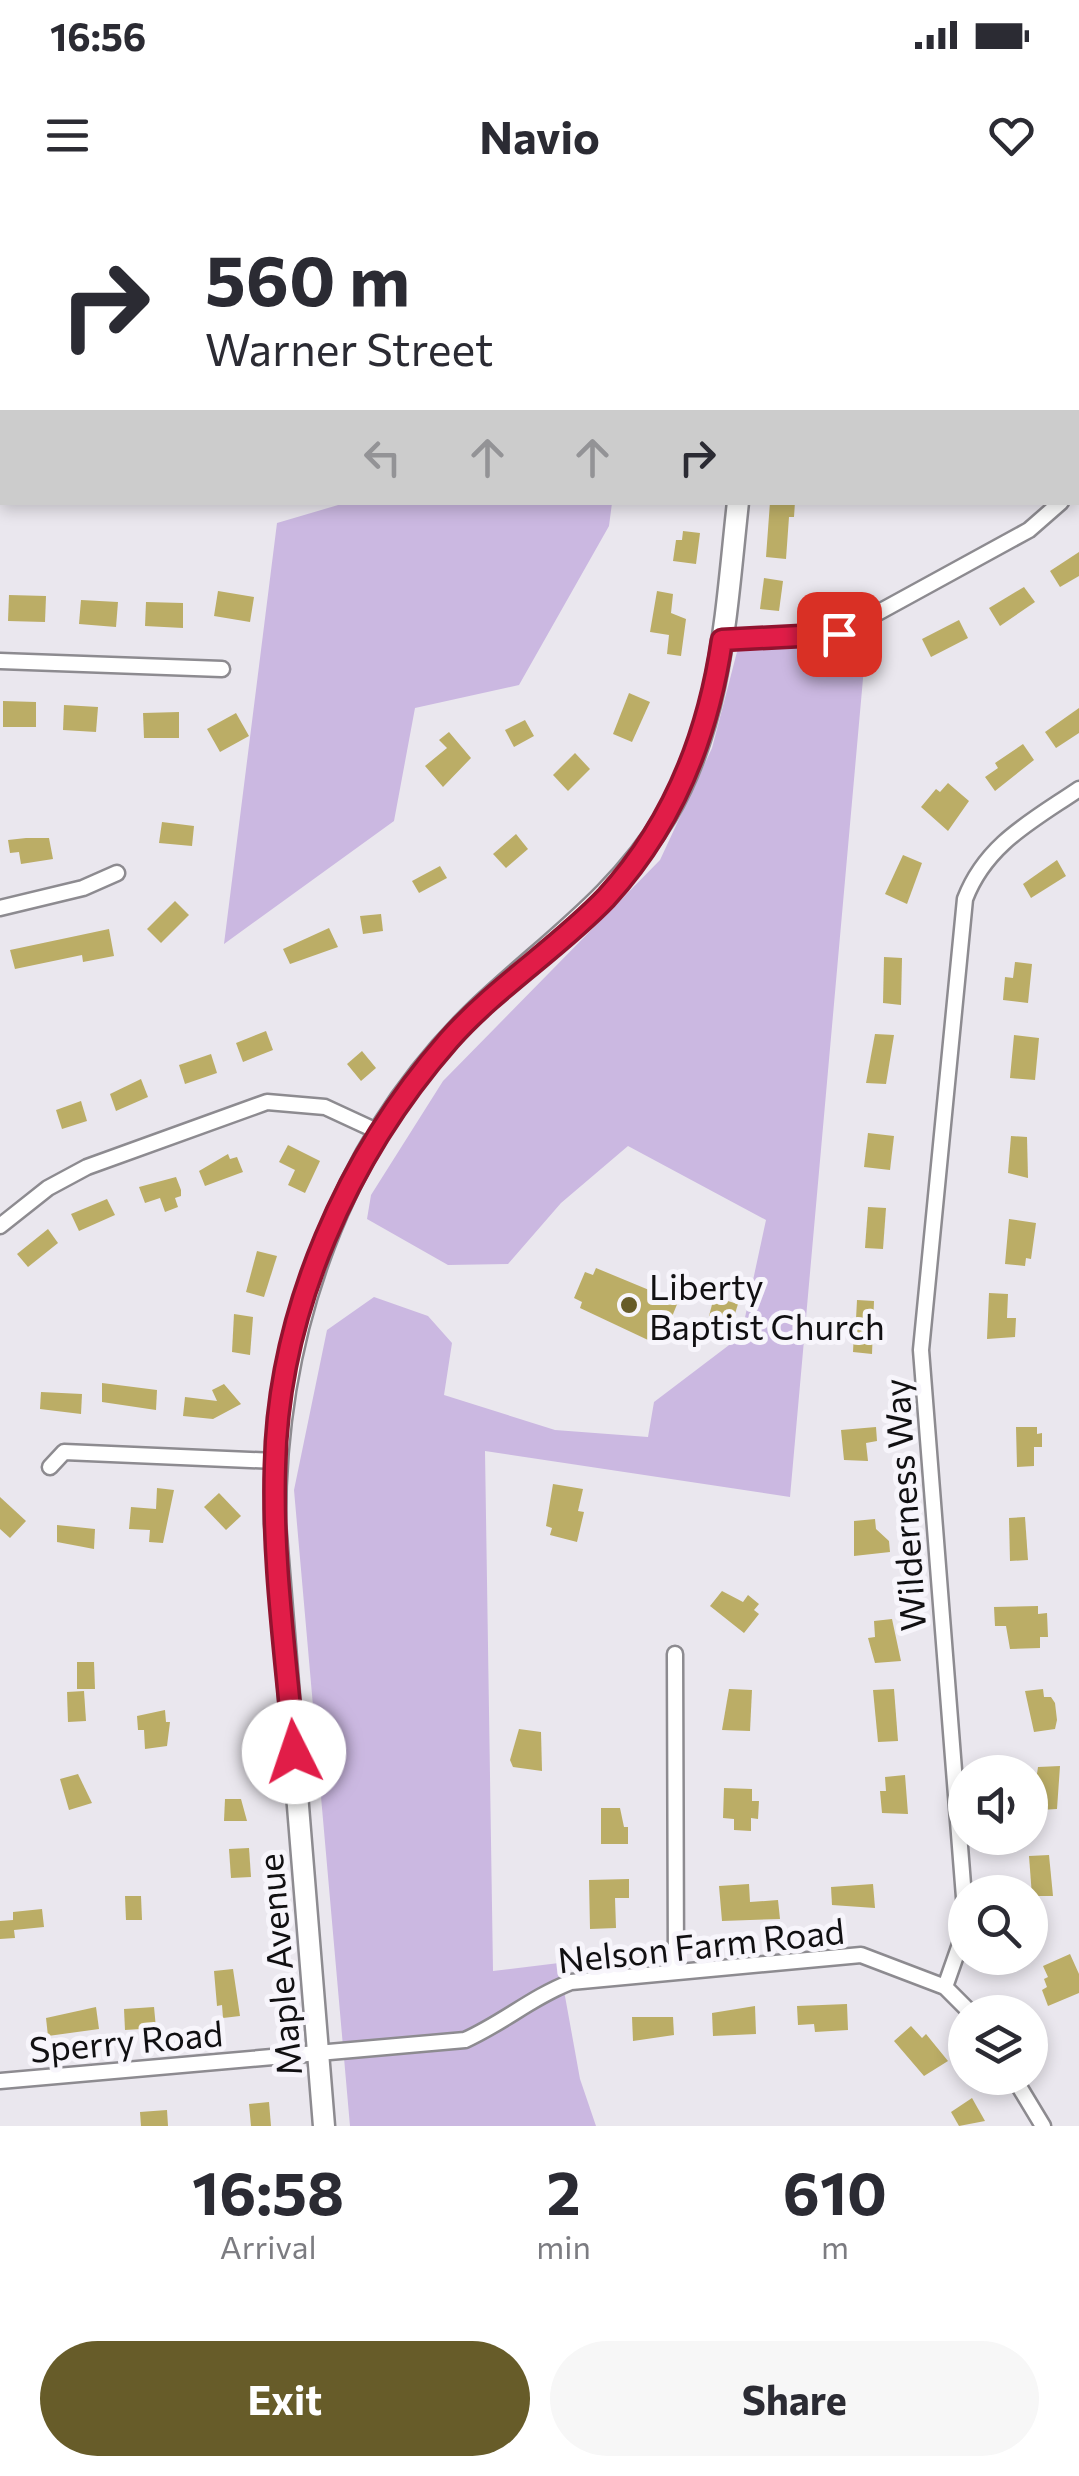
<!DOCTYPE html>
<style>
:root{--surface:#fff;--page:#f7f7f7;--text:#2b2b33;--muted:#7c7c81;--accent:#675c29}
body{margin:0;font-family:Commissioner,sans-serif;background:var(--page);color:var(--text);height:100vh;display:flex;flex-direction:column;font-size:38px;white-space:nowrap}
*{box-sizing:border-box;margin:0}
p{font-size:32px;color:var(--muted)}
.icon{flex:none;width:55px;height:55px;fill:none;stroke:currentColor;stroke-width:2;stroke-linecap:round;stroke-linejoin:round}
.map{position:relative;height:1926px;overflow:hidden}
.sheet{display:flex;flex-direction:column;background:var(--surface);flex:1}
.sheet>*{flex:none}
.top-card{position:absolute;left:0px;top:0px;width:1080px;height:305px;box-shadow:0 5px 15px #0003;background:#fff;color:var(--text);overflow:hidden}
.tools{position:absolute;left:948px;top:1555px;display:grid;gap:20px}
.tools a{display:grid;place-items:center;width:100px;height:100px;border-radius:50%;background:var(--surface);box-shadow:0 5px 15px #0003;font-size:50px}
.pin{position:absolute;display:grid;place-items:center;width:85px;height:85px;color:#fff;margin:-42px;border-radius:20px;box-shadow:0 5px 15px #0006}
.me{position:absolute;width:110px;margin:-55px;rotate:356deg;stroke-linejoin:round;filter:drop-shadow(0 0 8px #0008)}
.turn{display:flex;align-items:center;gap:35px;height:210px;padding:0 40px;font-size:45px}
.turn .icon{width:130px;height:130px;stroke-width:2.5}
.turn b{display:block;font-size:70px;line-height:85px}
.lanes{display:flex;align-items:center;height:95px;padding:0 40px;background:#0003;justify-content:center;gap:50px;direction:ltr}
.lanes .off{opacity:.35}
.eta{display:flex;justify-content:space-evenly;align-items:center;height:170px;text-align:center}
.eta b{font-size:60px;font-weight:700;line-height:70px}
.button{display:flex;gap:20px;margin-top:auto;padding:20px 40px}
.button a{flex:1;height:115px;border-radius:60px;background:var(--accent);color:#fff;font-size:40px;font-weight:700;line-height:115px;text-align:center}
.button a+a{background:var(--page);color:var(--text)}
.status{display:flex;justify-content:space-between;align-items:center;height:70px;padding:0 50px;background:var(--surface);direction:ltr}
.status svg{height:28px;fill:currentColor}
header{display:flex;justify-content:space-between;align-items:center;height:130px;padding:0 40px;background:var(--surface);font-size:45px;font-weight:700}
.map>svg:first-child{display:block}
</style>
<div class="status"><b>16:56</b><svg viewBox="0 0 49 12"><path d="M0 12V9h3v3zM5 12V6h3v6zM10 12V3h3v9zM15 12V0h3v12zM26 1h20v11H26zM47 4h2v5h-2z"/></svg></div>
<header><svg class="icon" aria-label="menu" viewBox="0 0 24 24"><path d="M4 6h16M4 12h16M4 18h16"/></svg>Navio<svg class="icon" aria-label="heart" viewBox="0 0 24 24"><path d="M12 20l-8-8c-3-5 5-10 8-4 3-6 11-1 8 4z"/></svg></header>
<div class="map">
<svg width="1079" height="1926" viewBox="0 0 1079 1926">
<rect width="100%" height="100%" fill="#eae7ee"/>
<!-- green -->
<g fill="#cbb8e1">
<path d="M345,303h267l-3,23 -90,159 -104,23 -21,113 -170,123 53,-421z"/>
<path d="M866,445l-76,852 -305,-46 8,520 66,-8 21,116 16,47h-246l-56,-636 33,-160 47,-33 54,19 24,27 -8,52 111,35 93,7 6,-35 87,-66 25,-116 -138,-74 -67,57 -53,61 -60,1 -81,-46 4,-24 72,-114 217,-221 52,-112 26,-100z"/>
</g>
<!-- building -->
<g fill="#bbad66">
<path d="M770,302h25l-1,15h-5l-3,42 -20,-2z"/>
<path d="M683,331l17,2 -4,31 -23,-3 3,-21h6z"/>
<path d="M1079,352v24l-19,11 -10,-16z"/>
<path d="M764,378l19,3 -4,30 -19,-2z"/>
<path d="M1024,387l11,15 -35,24 -11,-18z"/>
<path d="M218,391l36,6 -4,25 -36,-6z"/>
<path d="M657,391l16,3 -2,19 15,6 -5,37 -14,-2 2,-19 -19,-3z"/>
<path d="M9,395l37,1 -1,26 -37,-1z"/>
<path d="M81,400l37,2 -2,25 -37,-3z"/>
<path d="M146,402l37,1v25l-38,-2z"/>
<path d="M959,420l9,18 -37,19 -9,-18z"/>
<path d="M629,493l21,9 -18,40 -19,-8z"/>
<path d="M3,501l33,1v25h-33z"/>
<path d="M64,505l34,2 -2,25 -33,-2z"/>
<path d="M1079,508v25l-23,15 -11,-16z"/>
<path d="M179,512v26h-35l-1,-25z"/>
<path d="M236,513l13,23 -29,16 -13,-23z"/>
<path d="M525,520l9,16 -20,11 -9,-17z"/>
<path d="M449,532l22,26 -28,29 -18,-21 22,-18 -8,-8z"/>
<path d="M1023,544l11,16 -39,31 -10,-14 13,-9 -3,-5z"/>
<path d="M575,553l15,16 -22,22 -15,-16z"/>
<path d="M948,583l21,18 -21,30 -27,-24 15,-18 4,3z"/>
<path d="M162,622l32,4 -2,20 -33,-3z"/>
<path d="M516,634l12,15 -22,19 -13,-14z"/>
<path d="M26,638h23l4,21 -32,5 -2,-12 -9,1 -2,-13z"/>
<path d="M903,655l19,8 -15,41 -22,-10z"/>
<path d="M1057,660l9,16 -35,22 -8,-14z"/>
<path d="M440,666l7,12 -28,15 -7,-12z"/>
<path d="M175,701l14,14 -28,28 -14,-14z"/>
<path d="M381,714l2,17 -20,3 -3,-18z"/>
<path d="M329,728l9,19 -48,17 -7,-15z"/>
<path d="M109,729l5,27 -31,6 -1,-7 -67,14 -5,-19z"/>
<path d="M884,757l18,1 -1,47 -18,-2z"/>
<path d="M1015,762l17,2 -4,39 -25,-3 2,-23 8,1z"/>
<path d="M266,831l7,19 -30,12 -7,-19z"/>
<path d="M875,834l19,1 -8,49 -20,-1z"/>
<path d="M1014,835l25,3 -4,42 -25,-2z"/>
<path d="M362,851l14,17 -15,13 -14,-17z"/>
<path d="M211,854l6,19 -32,11 -6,-19z"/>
<path d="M141,879l7,18 -32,14 -6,-17z"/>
<path d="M81,901l6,20 -25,8 -6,-19z"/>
<path d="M868,933l26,3 -4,34 -26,-3z"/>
<path d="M1011,936l16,1 1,41 -20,-5z"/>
<path d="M288,945l32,16 -15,32 -17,-8 7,-15 -16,-8z"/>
<path d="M228,954l2,5 7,-2 6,15 -38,14 -6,-15z"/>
<path d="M176,977l5,13v6l-6,2 3,9 -13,5 -5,-14 -15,5 -6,-16z"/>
<path d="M107,999l8,16 -36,16 -8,-17z"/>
<path d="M868,1007l18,1 -3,41 -18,-1z"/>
<path d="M1009,1019l27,4 -5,36 -5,-1 -1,8 -20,-2z"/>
<path d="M48,1029l10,14 -30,24 -11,-13z"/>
<path d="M257,1051l20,5 -13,41 -18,-5z"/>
<path d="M596,1068l82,34 -16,39 -12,-5 -2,4 -68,-32 2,-6 -8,-4 11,-26 8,3z"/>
<path d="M989,1093l19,1 -1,24h9l-1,19 -28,2z"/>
<path d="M714,1097l24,7 -6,19 -23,-7z"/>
<path d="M857,1100l17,1 -2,53 -19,-2 1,-20 -8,-1 1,-12h9z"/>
<path d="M234,1114l19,3 -3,38 -18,-3z"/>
<path d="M102,1183l55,7 -1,20 -54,-8z"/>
<path d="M224,1184l17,20 -28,15 -30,-3 2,-19 32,4 -5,-11z"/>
<path d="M41,1192l41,2 -1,20 -41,-5z"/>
<path d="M876,1227l1,14 -11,2 2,18 -24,-1 -3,-30z"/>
<path d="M1016,1227h21v7l5,-1v14h-8v19l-17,1z"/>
<path d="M553,1284l30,5 -5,22 6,1 -7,30 -27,-7 2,-7 -6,-2z"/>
<path d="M157,1288l17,2 -11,53 -14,-1 1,-12 -21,-1 2,-22 25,2z"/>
<path d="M219,1293l22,23 -15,14 -22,-23z"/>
<path d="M0,1297l26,24 -16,17 -10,-9z"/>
<path d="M1025,1317l3,43 -18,1 -1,-43z"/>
<path d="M875,1319l1,10 13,12 1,11 -36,4v-35z"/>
<path d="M57,1325l38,4 -1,20 -37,-7z"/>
<path d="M722,1391l21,11 5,-7 11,9 -5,6 5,4 -15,19 -34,-27z"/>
<path d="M1038,1406v8l9,-1 1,24h-8v11l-30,1 -4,-23h-11l-1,-19z"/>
<path d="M892,1419l9,42 -26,2 -7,-25 7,-1 -1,-16z"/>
<path d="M77,1462h17l1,27h-18z"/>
<path d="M729,1489l23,1 -2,41 -28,-1z"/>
<path d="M894,1489l4,52 -20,1 -5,-52z"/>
<path d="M1043,1489l1,8h7l4,6 2,17 -2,9 -21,3 -9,-41z"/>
<path d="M84,1491l2,30 -18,1 -1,-30z"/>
<path d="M165,1510l1,12h4l-3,24 -22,3 -1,-19h-6l-1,-14z"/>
<path d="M519,1529l22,3 1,39 -29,-4 -3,-7z"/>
<path d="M1060,1566l-3,43 -17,1v-16h-6l4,-27z"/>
<path d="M78,1574l14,29 -23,7 -9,-31z"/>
<path d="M905,1575l3,39 -26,-1 -2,-22h6l-1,-14z"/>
<path d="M724,1588l28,1v12h7l-1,18 -7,-1v13l-17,-1v-11l-11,-1z"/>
<path d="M225,1599h16l6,22h-23z"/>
<path d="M601,1608h19l4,19h4v17h-27z"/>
<path d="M249,1648l2,29 -20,1 -2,-29z"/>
<path d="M1049,1655l4,41h-21l-3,-40z"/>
<path d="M629,1679v19h-14l1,30 -26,1 -1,-49z"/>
<path d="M749,1684l1,18 28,-2 2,19 -58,2 -3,-35z"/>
<path d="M873,1684l2,24 -43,-3 -1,-18z"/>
<path d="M125,1696h16l1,24h-16z"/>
<path d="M42,1709l2,18 -30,3 1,8 -15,1v-18l13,-1v-8z"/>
<path d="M1070,1754l9,20v19l-31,13 -6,-16 5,-3 -3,-8 4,-2 -5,-11z"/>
<path d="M233,1769l7,47 -17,2 -1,-13 -5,1 -3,-35z"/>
<path d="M847,1804l1,26 -33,2 -1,-8 -16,1 -1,-19z"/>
<path d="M755,1806l1,28 -43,2 -1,-23z"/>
<path d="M96,1807l3,22 -51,7 -2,-18z"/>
<path d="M154,1807l2,21 -31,2 -1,-21z"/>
<path d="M632,1817h41l1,18 -41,6z"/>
<path d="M911,1826l11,12 4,-4 22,27 -24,15 -30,-35z"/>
<path d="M972,1898l13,23 -26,5 -8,-14z"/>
<path d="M269,1902l2,24h-20l-2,-22z"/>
<path d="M167,1910l1,16h-27l-1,-14z"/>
</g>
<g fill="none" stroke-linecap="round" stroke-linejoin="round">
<defs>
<g id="minor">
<path d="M117,0l18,2"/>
<path d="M0,215l2,1"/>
<path d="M1078,288l1,-1"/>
<path d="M722,440l117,-6 190,-104 32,-28"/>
<path d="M0,461l222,8"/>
<path d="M0,708l83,-20 34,-15"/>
<path d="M0,1026l48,-38 39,-21 180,-65 58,5 54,25"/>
<path d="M50,1267l14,-15 211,9"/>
<path d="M675,1454l1,317"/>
<path d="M965,1710l-44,-560 44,-451c21,-55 67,-78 114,-110"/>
<path d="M945,1787l20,-57"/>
<path d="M1014,1878l29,48"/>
<path d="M0,1881l465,-41c38,-17 67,-43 106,-58l290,-27 84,32 25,25"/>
</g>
<g id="secondary">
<path d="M793,2l1,-2"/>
<path d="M324,1926l-49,-603c-1,-189 64,-380 202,-513 67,-64 141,-113 189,-194 56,-95 60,-206 72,-314"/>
</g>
</defs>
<!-- minor casing -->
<use href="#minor" stroke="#8d8b90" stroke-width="19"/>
<!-- secondary casing -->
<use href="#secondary" stroke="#8d8b90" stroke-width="25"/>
<!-- minor -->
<use href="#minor" stroke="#fff" stroke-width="14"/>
<!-- secondary -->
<use href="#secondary" stroke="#fff" stroke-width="20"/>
</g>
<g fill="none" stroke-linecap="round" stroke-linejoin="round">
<defs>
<path id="route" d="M294,1552c-8,-95 -22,-191 -19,-286 3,-155 73,-311 174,-426 47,-53 108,-91 157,-142 67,-73 102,-162 116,-258l117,-6"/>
</defs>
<!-- route casing -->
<use href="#route" stroke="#92132f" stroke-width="25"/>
<!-- route -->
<use href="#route" stroke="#e11d48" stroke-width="18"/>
</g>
<!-- markers -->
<circle fill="#675c29" stroke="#f7f5fb" stroke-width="4" cx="629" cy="1105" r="10"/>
<g text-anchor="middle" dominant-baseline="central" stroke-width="10" stroke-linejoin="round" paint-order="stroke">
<!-- poi labels -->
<g font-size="35" fill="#111012" stroke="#f7f5fb" text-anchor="start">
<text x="649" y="1085">Liberty<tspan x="649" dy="40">Baptist Church</tspan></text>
</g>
<!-- street labels -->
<g font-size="35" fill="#111012" stroke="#f7f5fb">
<text transform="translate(903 1305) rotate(-94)">Wilderness Way</text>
<text transform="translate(701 1744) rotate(-6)">Nelson Farm Road</text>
<text transform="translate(278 1765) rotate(-95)">Maple Avenue</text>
<text transform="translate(126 1840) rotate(-5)">Sperry Road</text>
</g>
</g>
</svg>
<div class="tools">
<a><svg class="icon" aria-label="sound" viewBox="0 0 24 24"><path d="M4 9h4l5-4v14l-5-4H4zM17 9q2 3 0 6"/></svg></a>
<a><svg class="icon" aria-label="search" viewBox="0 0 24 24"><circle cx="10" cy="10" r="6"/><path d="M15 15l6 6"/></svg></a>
<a><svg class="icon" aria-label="layers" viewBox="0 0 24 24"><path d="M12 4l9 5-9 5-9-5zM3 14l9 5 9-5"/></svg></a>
</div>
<div class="pin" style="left:839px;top:434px;background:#d93025"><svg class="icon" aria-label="arrive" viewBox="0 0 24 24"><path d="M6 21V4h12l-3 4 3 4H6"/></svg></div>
<svg class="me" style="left:294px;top:1552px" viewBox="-20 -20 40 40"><circle r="19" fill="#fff"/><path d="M0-13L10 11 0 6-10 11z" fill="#e11d48"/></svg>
<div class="top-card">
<div class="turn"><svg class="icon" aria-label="right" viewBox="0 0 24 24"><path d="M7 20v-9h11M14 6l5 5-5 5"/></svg><div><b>560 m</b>Warner Street</div></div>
<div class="lanes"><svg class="icon off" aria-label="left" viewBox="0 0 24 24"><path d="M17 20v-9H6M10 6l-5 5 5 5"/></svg><svg class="icon off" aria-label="ahead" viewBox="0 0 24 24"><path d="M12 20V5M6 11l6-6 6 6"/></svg><svg class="icon off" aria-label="ahead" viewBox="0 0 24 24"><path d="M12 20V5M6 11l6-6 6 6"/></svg><svg class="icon" aria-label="right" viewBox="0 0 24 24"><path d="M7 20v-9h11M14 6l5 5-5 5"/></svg></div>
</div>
</div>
<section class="sheet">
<div class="eta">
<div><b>16:58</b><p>Arrival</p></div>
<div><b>2</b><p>min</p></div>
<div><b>610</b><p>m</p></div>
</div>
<div class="button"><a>Exit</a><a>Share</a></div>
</section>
